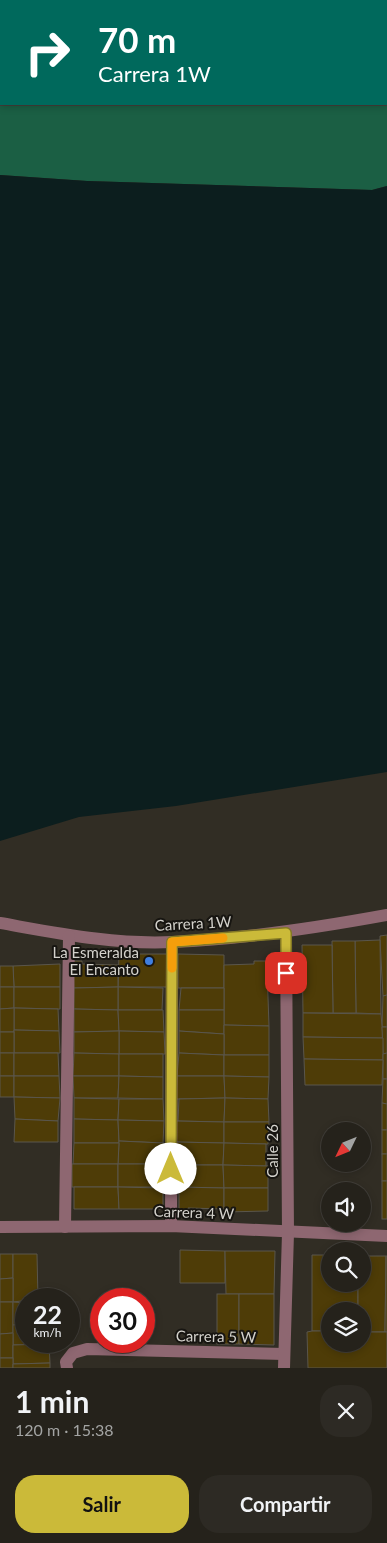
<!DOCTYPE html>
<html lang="es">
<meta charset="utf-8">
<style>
:root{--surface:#25221b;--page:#2d2a24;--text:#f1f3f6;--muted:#a3a4a3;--line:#423f3a;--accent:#cbba39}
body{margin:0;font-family:Lato,sans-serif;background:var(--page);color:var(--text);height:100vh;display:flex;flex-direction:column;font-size:19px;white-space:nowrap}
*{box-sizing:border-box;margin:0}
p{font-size:16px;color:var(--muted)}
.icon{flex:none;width:28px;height:28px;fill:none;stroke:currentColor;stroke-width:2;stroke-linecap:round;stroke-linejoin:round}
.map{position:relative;height:1368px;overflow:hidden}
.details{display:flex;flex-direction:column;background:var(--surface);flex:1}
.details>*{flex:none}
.top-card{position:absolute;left:0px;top:0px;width:388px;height:105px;box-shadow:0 2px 8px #0003,0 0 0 1px var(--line);background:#00695c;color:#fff;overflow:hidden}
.needle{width:32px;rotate:227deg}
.fabs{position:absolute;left:321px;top:1122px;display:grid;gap:10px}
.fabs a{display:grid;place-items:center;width:50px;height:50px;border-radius:50%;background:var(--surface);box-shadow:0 2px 8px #0003,0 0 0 1px var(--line);font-size:25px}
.speed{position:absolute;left:15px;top:1288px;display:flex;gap:10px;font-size:25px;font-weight:700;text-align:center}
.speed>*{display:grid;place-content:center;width:65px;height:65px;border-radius:50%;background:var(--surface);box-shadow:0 2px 8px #0003,0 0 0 1px var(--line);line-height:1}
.speed small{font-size:12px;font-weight:400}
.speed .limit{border:8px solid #d22;background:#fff;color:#111}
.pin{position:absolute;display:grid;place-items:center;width:42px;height:42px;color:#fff;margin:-21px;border-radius:10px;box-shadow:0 2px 8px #0006}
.me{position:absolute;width:55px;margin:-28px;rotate:0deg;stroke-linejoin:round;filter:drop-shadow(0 0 4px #0008)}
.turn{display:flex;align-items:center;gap:18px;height:105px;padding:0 15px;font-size:22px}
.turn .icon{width:65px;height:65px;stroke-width:2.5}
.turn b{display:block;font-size:35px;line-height:42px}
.round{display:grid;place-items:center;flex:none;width:52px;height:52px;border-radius:20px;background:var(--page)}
.overview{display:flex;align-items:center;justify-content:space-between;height:85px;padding:0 15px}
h1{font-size:30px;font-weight:700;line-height:38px}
.primary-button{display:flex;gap:10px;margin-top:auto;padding:10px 15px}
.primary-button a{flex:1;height:58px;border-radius:20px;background:var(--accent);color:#111;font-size:20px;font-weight:700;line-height:58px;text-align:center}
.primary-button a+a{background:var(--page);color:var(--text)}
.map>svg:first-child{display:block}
</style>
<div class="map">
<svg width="387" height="1368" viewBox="0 0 387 1368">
<rect width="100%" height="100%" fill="#312d24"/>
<!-- green -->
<path fill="#1b5f44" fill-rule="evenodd" d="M0,0h387v186l-15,4 -285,-9 -87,-6zM1,1h385v103h-385z"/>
<!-- water -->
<path fill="#0c1e1e" d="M0,175l87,6 285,9 15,-4v586l-211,34 -97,11 -79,24z"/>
<!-- building -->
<g fill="#4e3c07" stroke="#5a564c">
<path d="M387,935v60l-4,1 -3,-56v-4z"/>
<path d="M380,940l1,74 -25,-1 -1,-72z"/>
<path d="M332,941h23l1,72h-23z"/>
<path d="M302,945h30l1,68h-30z"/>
<path d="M119,954h49v33h-50z"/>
<path d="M178,954l46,1v33h-46z"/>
<path d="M73,961h9v3l36,1v22l-44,1z"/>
<path d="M254,961h15v8h-2l2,57 -45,-1v-60l30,-1z"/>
<path d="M60,964v23h-46l-1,-21z"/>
<path d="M0,966h13l1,21h-14z"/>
<path d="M0,987h14v21l-14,1z"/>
<path d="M14,987h46v22l-46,-1z"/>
<path d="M118,987l45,1 -1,22h-44z"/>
<path d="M118,987v23l-44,-1v-21z"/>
<path d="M181,988h43v22h-45z"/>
<path d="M387,995v32h-5l1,-31z"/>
<path d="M14,1008l44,1 1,22 -45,-1z"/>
<path d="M14,1008v24h-14v-23z"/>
<path d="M74,1009l44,1 1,21 -45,1z"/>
<path d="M118,1010h45l1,22 -45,-1z"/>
<path d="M179,1010h45v24l-45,-3z"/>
<path d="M303,1013l78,1 2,24 -80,-1z"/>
<path d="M224,1025l45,1v29h-45z"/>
<path d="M382,1027h5v26l-4,1z"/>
<path d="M14,1030l45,1 1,22h-46z"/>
<path d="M119,1031l45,1 1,22h-46z"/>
<path d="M119,1031v23l-45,-1v-21z"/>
<path d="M179,1031l45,3v21l-45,-2z"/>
<rect x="0" y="1032" width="14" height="21"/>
<path d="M303,1037l80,1v22l-79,-1z"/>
<rect x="0" y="1053" width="14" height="23"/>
<path d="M14,1053h44l1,23h-45z"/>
<path d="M74,1053l45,1v22h-46z"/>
<path d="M179,1053l45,2v21h-47z"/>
<path d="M387,1053v26h-4v-25z"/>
<path d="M119,1054h44v23l-44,-1z"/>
<path d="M224,1055h45v22l-45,-1z"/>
<path d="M304,1059l79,1 -1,25h-77z"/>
<rect x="0" y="1076" width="14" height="21"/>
<path d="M14,1076h45l1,22 -46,-1z"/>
<path d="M73,1076h46l-1,22h-44z"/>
<path d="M119,1076l44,1v22l-45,-1z"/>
<path d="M177,1076h47l1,22 -49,1z"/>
<path d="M224,1076l45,1 -1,22 -43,-1z"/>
<path d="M383,1079h4v25l-5,-1z"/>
<path d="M14,1097l46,1 -2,23 -43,-2z"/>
<path d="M74,1098l45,1 -1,21 -44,-1z"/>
<path d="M225,1098l-1,24 -46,-1 1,-22z"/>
<path d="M225,1098l43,1 1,23h-45z"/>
<path d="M119,1099h44l1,22 -46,-1z"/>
<path d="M382,1103l5,1v26h-5z"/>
<path d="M15,1119l43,2v21h-44z"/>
<path d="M74,1119l44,1 1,23h-45z"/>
<path d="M118,1120l46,1 -1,22 -44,-2z"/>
<path d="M176,1121l48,1v21l-48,-1z"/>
<path d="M224,1122h45l-1,22 -44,-1z"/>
<rect x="382" y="1130" width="5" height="24"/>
<path d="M119,1141l45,2v21h-46z"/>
<path d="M176,1142l48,1 -1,22h-48z"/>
<path d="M74,1143h45l-1,21h-45z"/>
<path d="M224,1143l42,1v22l-43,-1z"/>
<rect x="382" y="1154" width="5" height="27"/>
<rect x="72" y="1164" width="46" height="23"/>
<path d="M118,1164h46l3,8 -2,15h-47z"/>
<path d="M175,1165h48l1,23 -49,-1z"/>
<path d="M223,1165l45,1v22h-44z"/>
<rect x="382" y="1181" width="5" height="38"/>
<path d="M74,1187h44l1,22h-45z"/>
<path d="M118,1187l45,1v21h-44z"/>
<path d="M179,1187l45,1v21l-36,-1v3h-9z"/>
<path d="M224,1188h44v23l-44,1z"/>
<path d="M180,1250l45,1v32h-45z"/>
<path d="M225,1251h50l-1,43h-48z"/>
<path d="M0,1254h13v24l-13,1z"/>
<path d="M13,1254h24l1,45 -25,3z"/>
<path d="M312,1255h18v29h28v27h-28v20h-18z"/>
<path d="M362,1256h24l-1,76h-23v-21h-4v-27h4z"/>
<path d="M386,1256h1v76h-2z"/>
<path d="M13,1278v24h-13v-23z"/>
<rect x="217" y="1294" width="22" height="50"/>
<path d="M239,1294h35v51l-35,-1z"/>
<path d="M0,1302h13v31l-13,1z"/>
<path d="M13,1302l13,1v21l-13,1z"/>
<path d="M26,1324v17h23v3l-36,1v-20z"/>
<path d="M312,1331h18v13h32v-12h25v36h-79l-1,-36z"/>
<path d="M13,1333v25h-13v-24z"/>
<path d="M49,1344l1,19 -37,1v-19z"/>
<rect x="0" y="1358" width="13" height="10"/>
<path d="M50,1363v5h-37v-4z"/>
</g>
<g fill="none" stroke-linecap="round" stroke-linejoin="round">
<!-- minor -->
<g stroke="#8e6771" stroke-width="12">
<path d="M0,923c57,10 115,22 173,19 72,-3 143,-14 214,-27"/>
<path d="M171,1226l1,-284"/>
<path d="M0,1227l171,-1 216,10"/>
<path d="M65,1227l4,-291"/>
<path d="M67,1368l-1,-6 7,-9 14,-4 197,5"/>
<path d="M284,1368l4,-135 -2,-300"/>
</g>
</g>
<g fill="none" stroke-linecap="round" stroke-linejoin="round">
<defs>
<path id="route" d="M171,1169l1,-227 114,-9v40"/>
</defs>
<!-- route casing -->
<use href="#route" stroke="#847925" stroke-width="12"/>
<!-- route -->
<use href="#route" stroke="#cbba39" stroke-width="9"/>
<!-- slow -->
<path stroke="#f59e0b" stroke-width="9" d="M172,968v-26l51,-4"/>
</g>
<!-- markers -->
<circle fill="#3f7fe0" stroke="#171511" stroke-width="2" cx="149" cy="961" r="5"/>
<g text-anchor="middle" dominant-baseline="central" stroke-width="4" stroke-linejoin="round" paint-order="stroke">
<!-- street labels -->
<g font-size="15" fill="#d4d2cc" stroke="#171511">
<text transform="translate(193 923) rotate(-3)">Carrera 1W</text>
<text transform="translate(272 1151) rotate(-90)">Calle 26</text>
<text transform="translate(194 1212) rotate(2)">Carrera 4 W</text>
<text transform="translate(216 1336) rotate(1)">Carrera 5 W</text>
</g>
<!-- poi labels -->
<g font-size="15" fill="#d4d2cc" stroke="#171511" text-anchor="end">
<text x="139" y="952">La Esmeralda<tspan x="139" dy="17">El Encanto</tspan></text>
</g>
</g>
</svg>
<div class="fabs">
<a><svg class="needle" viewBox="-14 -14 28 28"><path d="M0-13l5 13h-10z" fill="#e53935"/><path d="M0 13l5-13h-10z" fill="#a3a4a3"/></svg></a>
<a><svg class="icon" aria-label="sound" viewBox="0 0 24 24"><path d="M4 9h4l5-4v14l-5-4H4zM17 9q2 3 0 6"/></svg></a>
<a><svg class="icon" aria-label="search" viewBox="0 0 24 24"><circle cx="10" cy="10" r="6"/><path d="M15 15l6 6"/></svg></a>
<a><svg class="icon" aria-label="layers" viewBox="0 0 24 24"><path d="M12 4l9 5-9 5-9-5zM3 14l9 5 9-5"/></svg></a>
</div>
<div class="speed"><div>22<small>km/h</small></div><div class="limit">30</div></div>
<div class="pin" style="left:286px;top:973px;background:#d93025"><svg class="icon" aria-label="arrive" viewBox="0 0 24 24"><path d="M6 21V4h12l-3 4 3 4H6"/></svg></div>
<svg class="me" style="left:171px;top:1169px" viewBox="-20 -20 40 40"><circle r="19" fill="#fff"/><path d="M0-13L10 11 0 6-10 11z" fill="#cbba39"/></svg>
<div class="top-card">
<div class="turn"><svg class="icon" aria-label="right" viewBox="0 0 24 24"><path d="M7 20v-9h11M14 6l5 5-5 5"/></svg><div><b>70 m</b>Carrera 1W</div></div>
</div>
</div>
<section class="details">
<div class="overview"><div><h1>1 min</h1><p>120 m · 15:38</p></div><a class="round"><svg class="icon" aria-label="close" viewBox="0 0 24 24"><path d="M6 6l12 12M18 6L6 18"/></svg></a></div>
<div class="primary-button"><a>Salir</a><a>Compartir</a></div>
</section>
